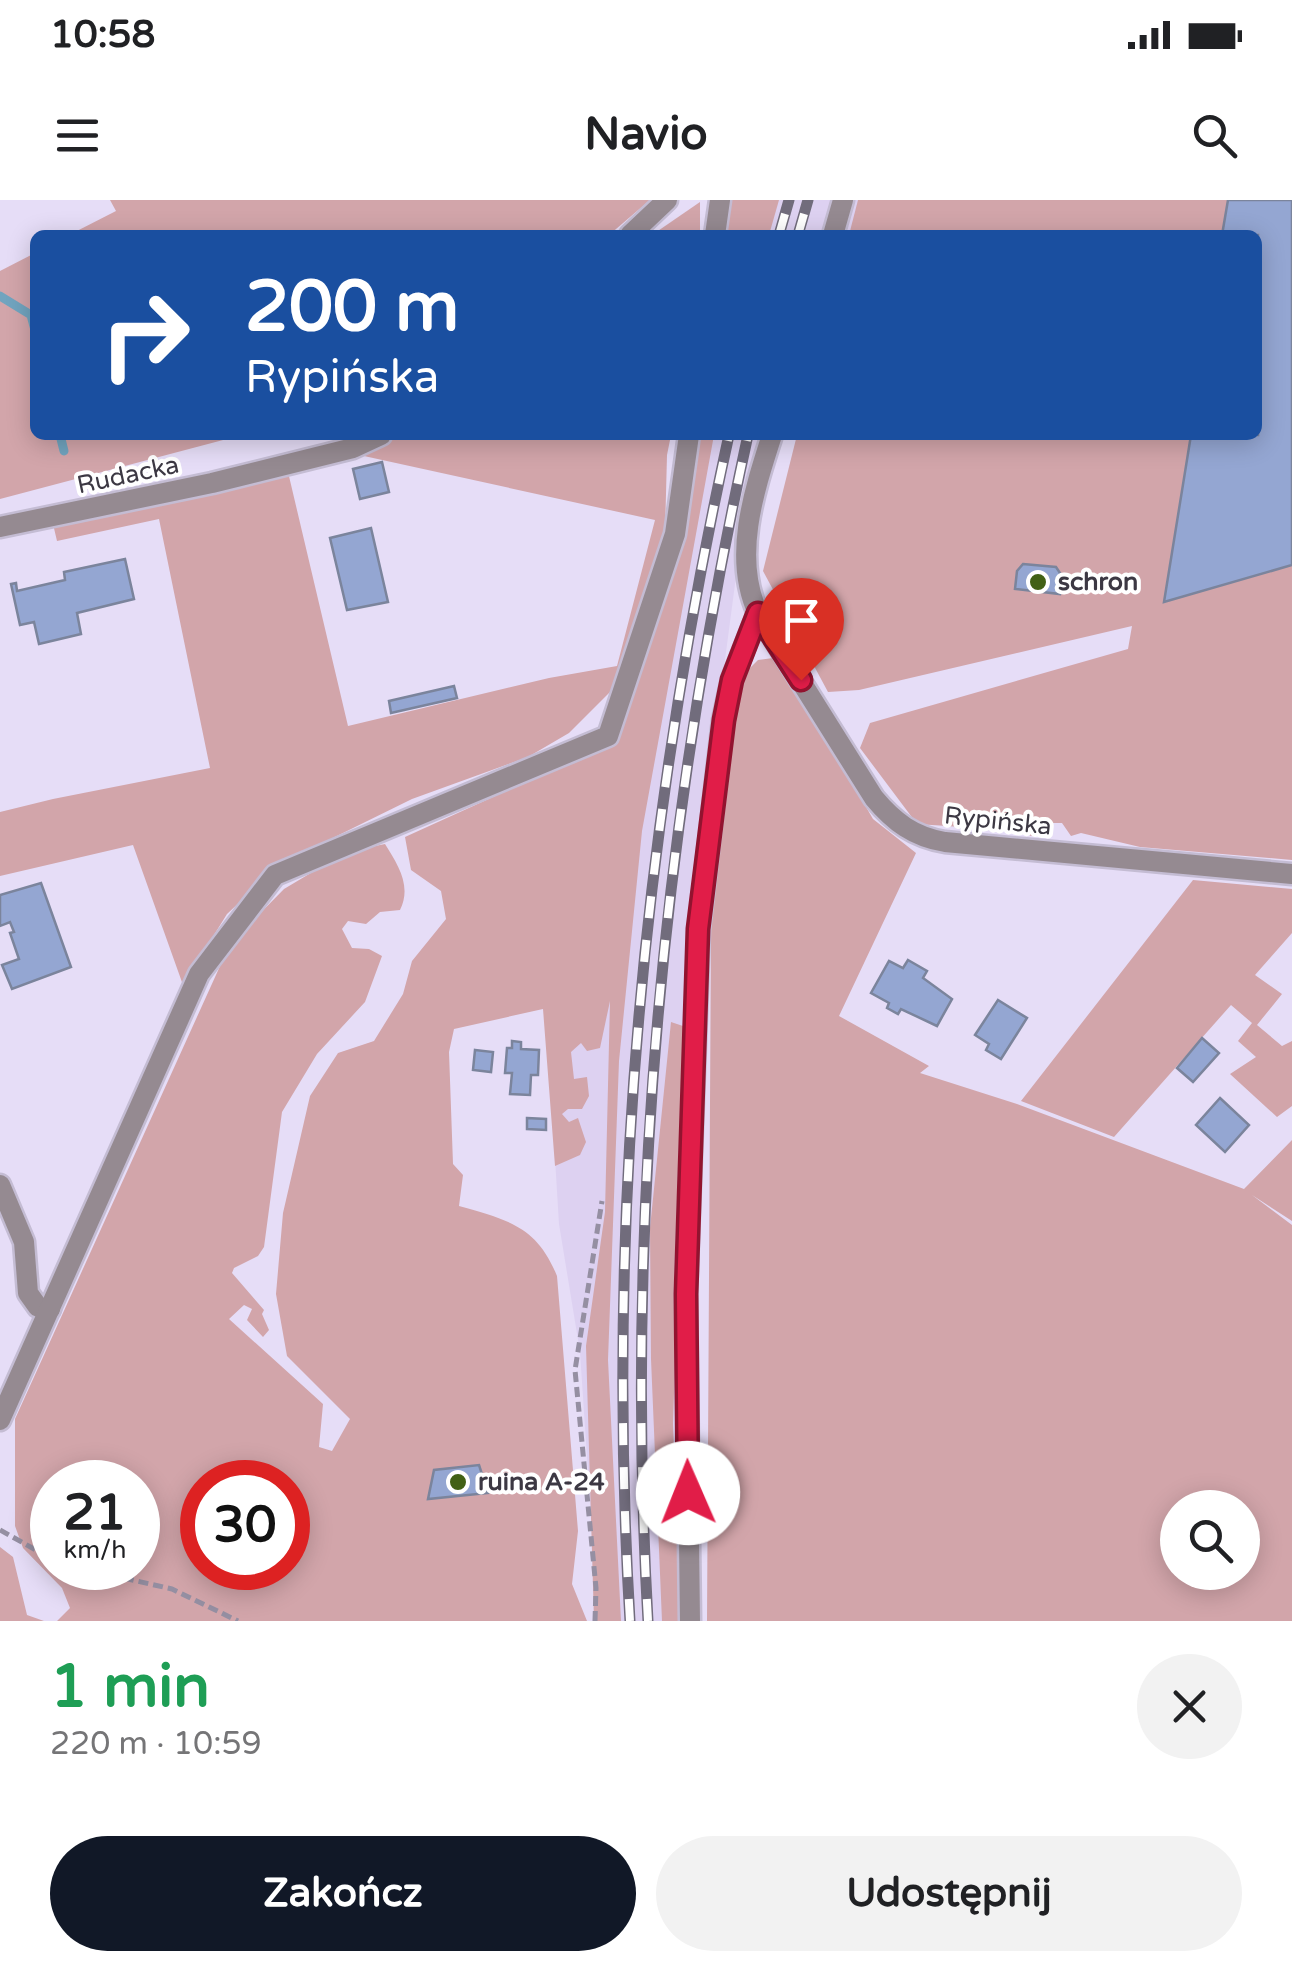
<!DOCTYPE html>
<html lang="pl">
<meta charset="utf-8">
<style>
:root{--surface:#fff;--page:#f2f2f2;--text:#202124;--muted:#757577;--accent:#111827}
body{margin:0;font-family:"Varela Round",sans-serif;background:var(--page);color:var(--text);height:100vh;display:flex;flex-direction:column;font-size:38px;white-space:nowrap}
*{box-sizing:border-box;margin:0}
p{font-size:32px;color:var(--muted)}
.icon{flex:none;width:55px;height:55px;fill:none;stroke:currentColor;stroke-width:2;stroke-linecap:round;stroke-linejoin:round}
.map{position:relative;height:1421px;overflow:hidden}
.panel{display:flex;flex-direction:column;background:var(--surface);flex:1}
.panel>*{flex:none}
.top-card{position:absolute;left:30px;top:30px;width:1232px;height:210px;border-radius:15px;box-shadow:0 5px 25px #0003;background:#1a4fa0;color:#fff;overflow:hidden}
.controls{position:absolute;left:1160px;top:1290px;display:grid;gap:20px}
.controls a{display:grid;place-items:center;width:100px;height:100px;border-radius:50%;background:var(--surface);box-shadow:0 5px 25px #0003;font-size:50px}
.speed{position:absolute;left:30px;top:1260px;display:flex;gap:20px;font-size:50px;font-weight:700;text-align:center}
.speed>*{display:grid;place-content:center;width:130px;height:130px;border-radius:50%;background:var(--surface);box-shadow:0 5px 25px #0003;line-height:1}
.speed small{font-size:25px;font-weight:400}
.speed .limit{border:15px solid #d22;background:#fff;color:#111}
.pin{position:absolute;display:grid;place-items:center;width:85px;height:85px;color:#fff;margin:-102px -42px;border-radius:50% 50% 50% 0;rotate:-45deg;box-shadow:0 0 10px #0007}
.pin .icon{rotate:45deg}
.me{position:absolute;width:110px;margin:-55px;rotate:359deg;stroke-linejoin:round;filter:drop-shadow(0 0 8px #0008)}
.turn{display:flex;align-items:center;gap:35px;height:210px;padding:0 50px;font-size:45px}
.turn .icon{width:130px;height:130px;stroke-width:2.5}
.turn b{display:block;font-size:70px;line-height:85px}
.round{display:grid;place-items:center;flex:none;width:105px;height:105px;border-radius:52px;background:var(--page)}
.overview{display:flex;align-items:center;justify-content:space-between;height:170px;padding:0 50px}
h1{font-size:60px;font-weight:800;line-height:75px;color:#1e9e55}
.button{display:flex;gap:20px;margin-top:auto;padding:20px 50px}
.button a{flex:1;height:115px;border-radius:60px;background:var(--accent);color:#fff;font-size:40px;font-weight:800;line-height:115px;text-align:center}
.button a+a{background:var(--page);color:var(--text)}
.status{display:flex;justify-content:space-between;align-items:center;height:70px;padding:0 50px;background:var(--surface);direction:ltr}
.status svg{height:28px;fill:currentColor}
header{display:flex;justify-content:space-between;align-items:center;height:130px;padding:0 50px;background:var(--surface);font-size:45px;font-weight:800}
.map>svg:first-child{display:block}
</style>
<div class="status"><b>10:58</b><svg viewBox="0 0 49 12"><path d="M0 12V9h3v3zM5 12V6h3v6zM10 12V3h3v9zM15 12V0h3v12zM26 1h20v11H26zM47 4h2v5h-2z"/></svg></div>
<header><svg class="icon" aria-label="menu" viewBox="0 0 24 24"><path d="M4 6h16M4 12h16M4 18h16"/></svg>Navio<svg class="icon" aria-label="search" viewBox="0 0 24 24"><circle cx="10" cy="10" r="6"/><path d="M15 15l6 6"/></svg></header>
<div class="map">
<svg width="1292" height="1421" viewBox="0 0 1292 1421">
<rect width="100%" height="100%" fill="#e6ddf7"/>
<!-- built -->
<g fill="#ddd1f1">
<path d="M759,0h126l-25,35h-110z"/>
<path d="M698,235h71l-32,134 -48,363 10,96 -15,396 9,197h-95l-18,-269 -21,-128 -13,-214 77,-119z"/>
</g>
<!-- green -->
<g fill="#d2a5aa" fill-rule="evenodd">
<path d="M110,0h540l-41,35h-540l47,-24z"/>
<path d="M726,0h53l-10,35h-48z"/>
<path d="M858,0h370l-6,35h-373z"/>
<path d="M700,2v33h-48z"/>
<path d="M35,53v182h207l-242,64v-228z"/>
<path d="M401,235h270l-4,20 -2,78 -52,156 -44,44 -41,24 -116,42 -132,65 -53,50 -44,71 -50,-140 -133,31v-64l53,-13 157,-31 -51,-249 -102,22 -4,-17 235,-52 60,254 201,-48 68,-12 38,-146 -291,-64z"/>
<path d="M692,235h22l-72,396 -23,230 -11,299 13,261h-27l-8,-275 19,-134 5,-211 -10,47 -13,3 -6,-8 -10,9 3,27 13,-2 2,19 -7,13h-14l-6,5 7,8 9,-4 8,24 -6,13 -25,11 -12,-157 -89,20 -5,23 4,112 10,11 -4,31c49,14 78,20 98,70l21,255 -6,53 15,37h-530l13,-13 -8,-20 -39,-40 -8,-22v-107l215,-475 54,-55 62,-37 39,-8c13,21 27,42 15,66l-20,2 -14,12 -18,-3 -6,8 10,19 17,1 13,7 -17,46 -48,52 -35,58 -18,135 -6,9 -24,12 -2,5 32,37 -2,4 7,16 -6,7 -16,-17 5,-11 -8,-4 -15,14 94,85 -4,43 13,4 18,-32 -63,-63 -11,-62 7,-81 27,-117 28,-43 36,-12 29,-47 9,-33 34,-42 -5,-28 -30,-21 -6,-33 174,-79 38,-36 27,-62zM52,1282h86v86h-86zM202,1282h86v86h-86z"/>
<path d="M797,235h394l-26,167 127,-37v295l-152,-13 -59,-14 -10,3 -9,-13h-15l-16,13 -9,-5 -105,-7 -57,-76 10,-25 258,-74 4,-23 -273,64 -31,2 -65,-121z"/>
<path d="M773,458l13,11 87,150 43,34 -77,163 90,50 -9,7 97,31 227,85 48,-49v81l-40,-26 40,30v396h-585l4,-691 10,-147 17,-103 20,-20zM1178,1308h64v64h-64z"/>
<path d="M1193,680l99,9v44l-37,42 27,19 -25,31 25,21 10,-5v65l-15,11 -47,-43 26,-17 -18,-16 14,-18 -21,-18 -117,132 -93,-36z"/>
<path d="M671,822l15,5 -13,397 7,197h-18l-11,-262 -1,-131z"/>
<path d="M0,1347l13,10 14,58 17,6h-44z"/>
</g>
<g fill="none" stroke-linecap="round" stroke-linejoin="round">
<!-- stream -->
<g stroke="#71a4bf" stroke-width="9">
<path d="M0,96l31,19 4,15"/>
<path d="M60,235l4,16"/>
</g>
</g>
<!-- building -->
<g fill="#94a6d2" stroke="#7b849c" stroke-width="2.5">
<path d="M1228,0h64v365l-128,37 27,-167h67v-200h-36z"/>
<path d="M382,262l7,30 -29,7 -7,-30z"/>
<path d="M371,328l17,74 -41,8 -17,-72z"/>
<path d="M125,359l9,40 -57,14 4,21 -42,10 -5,-22 -14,3 -9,-41 5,-1 1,8 48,-11 -1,-8z"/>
<path d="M1023,364l33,3 6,9 -2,18 -45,-5 2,-18z"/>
<path d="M454,486l3,12 -66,15 -2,-12z"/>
<path d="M41,683l30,84 -59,22 -10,-24 17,-6 -9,-26 4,-1 -4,-10 -10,4v-31z"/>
<path d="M908,760l19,11 -4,7 29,21 -15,27 -36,-17 -3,5 -11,-6 2,-5 -18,-10 18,-32 14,7z"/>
<path d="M998,800l29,18 -26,41 -15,-9 3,-6 -14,-9z"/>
<path d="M1202,838l17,15 -26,29 -16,-14z"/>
<path d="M512,841l9,1v7l18,1 -1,25h-7l-1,20 -20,-1 2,-21h-7l2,-25h5z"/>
<path d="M475,850l18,2 -2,20 -18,-2z"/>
<path d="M1220,898l29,27 -24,27 -29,-27z"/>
<path d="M527,918l19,1v11l-19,-1z"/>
<path d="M479,1265l9,28 -60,6 6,-29z"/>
</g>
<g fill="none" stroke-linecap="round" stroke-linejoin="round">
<defs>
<g id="minor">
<path d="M630,35l37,-35"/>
<path d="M715,35l5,-35"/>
<path d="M833,35l10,-35"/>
<path d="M772,235c-18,56 -40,122 -14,178l116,185c20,24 40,39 71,44l347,32"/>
<path d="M0,327l212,-44 141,-35 28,-13"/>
<path d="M0,985l24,57 4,51 10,14 12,2"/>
<path d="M0,1220l199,-446 76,-99 333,-139 67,-202 14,-99"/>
<path d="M690,1421l-4,-327 13,-365 24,-209 9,-41 26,-66"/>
</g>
</defs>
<!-- minor casing -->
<use href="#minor" stroke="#c4bcd3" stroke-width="25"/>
<!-- path -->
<g stroke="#958fa2" stroke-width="5" stroke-dasharray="10 5" stroke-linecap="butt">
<path d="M0,1330l52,29"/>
<path d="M80,1368l92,21 66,32"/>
<path d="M595,1421l1,-33 -21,-218 27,-169"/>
</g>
<!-- minor -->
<use href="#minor" stroke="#958a91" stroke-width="20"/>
<defs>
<g id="rail">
<path d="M779,35l10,-35"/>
<path d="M798,35l10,-35"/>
<path d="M630,1421c-24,-399 13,-796 99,-1186"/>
<path d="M648,1421c-23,-401 14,-794 100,-1186"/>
</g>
</defs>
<!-- rail casing -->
<use href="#rail" stroke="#716c7c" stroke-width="11"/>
<!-- rail -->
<use href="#rail" stroke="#fff" stroke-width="8" stroke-dasharray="22" stroke-linecap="butt"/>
</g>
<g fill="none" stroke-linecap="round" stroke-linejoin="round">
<defs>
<path id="route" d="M688,1293l-2,-199 12,-365 26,-209 8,-40 26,-67 43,67"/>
</defs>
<!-- route casing -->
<use href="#route" stroke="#92132f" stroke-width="25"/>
<!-- route -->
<use href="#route" stroke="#e11d48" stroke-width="18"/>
</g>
<!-- markers -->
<g fill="#426115" stroke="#fff" stroke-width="4">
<circle cx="1038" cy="382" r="10"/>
<circle cx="458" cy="1282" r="10"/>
</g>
<g text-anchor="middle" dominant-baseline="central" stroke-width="8" stroke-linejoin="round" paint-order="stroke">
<!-- street labels -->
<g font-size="25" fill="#3c3843" stroke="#fff">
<text transform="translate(128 275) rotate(-12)">Rudacka</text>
<text transform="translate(998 621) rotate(6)">Rypińska</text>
</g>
<!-- poi labels -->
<g font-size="25" font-weight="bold" fill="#3c3843" stroke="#fff" text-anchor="start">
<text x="1058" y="382">schron</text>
<text x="478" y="1282">ruina A-24</text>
</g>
</g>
</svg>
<div class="controls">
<a><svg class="icon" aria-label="search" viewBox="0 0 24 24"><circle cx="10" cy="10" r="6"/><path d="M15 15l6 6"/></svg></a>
</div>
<div class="speed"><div>21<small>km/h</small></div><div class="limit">30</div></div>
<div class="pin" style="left:801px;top:480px;background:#d93025"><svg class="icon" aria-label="arrive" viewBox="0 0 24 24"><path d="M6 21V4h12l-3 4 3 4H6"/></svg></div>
<svg class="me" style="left:688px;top:1293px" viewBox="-20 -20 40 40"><circle r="19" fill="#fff"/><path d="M0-13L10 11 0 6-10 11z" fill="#e11d48"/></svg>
<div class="top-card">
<div class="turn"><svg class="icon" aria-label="right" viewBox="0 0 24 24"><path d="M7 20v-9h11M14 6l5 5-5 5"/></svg><div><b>200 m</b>Rypińska</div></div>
</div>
</div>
<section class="panel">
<div class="overview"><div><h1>1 min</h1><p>220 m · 10:59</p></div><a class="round"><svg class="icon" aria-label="close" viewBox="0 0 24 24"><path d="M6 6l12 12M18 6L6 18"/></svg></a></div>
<div class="button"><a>Zakończ</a><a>Udostępnij</a></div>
</section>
